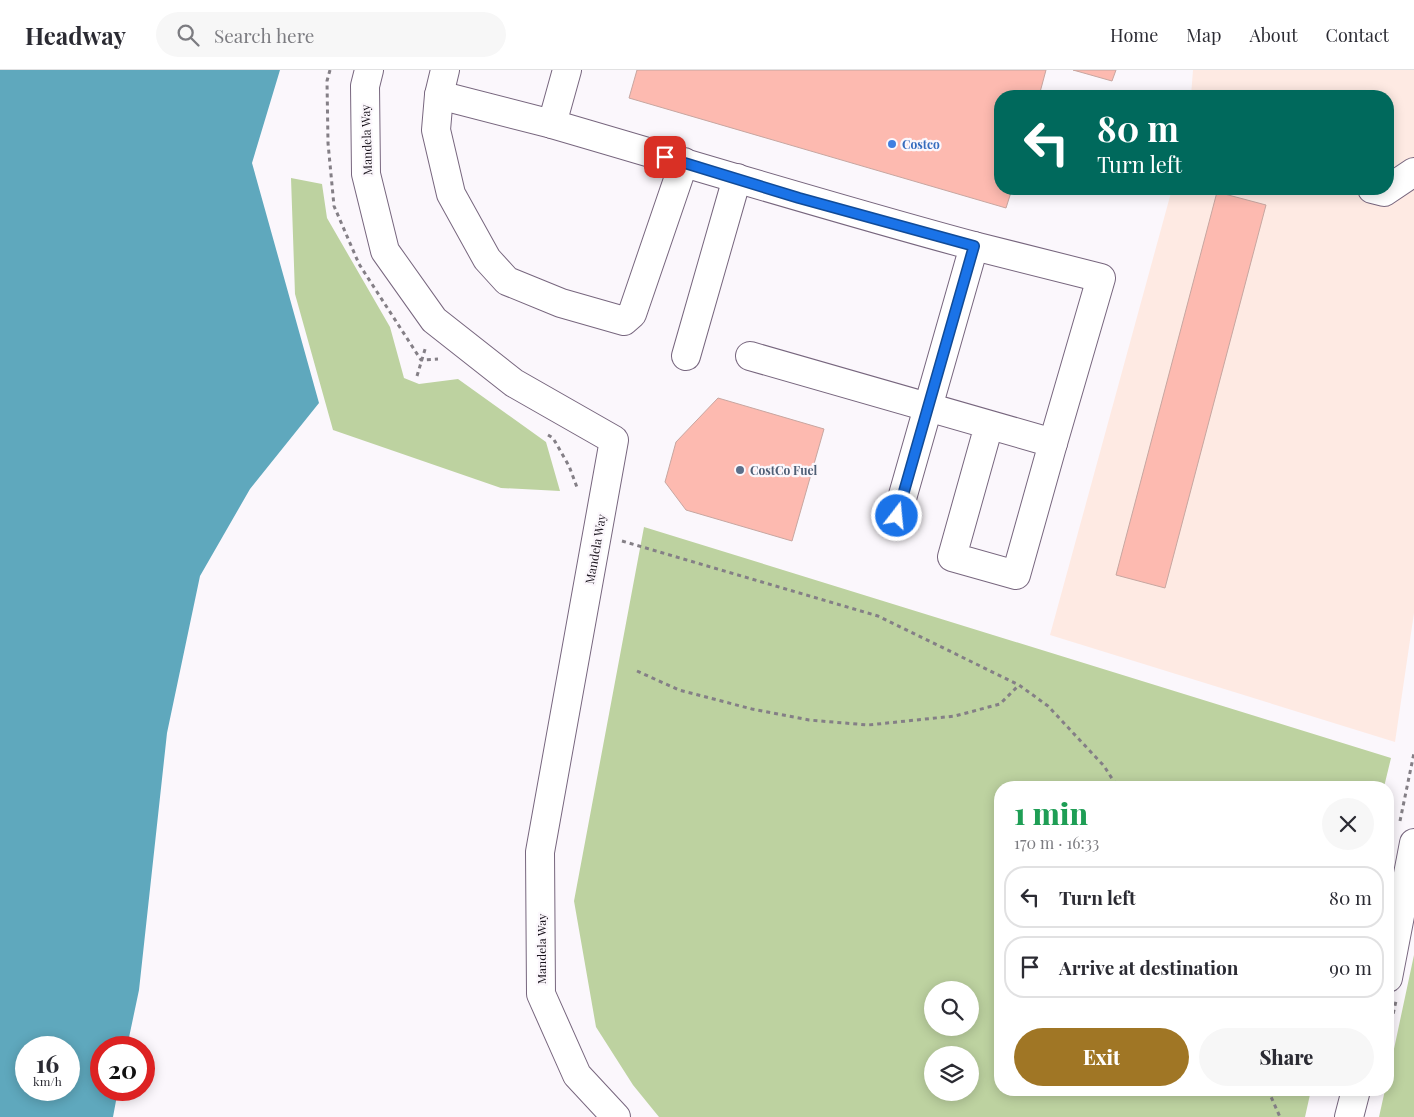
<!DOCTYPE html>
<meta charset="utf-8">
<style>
:root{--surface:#fff;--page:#f7f7f7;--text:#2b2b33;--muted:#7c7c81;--line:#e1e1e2;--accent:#a07625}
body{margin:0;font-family:"Playfair Display",serif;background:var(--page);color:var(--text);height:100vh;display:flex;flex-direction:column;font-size:19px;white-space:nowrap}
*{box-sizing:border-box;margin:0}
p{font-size:16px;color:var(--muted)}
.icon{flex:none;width:28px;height:28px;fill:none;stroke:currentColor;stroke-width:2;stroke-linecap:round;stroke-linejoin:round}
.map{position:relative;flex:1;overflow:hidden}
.sheet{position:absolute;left:994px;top:711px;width:400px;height:315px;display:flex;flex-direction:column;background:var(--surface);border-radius:20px;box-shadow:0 2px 12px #0003}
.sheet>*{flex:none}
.top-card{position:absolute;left:994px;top:20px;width:400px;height:105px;border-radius:20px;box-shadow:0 2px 12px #0003;background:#00695c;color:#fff;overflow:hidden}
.buttons{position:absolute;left:924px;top:911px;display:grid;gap:10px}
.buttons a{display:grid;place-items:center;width:55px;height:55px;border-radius:50%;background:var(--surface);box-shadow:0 2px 12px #0003;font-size:25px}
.speed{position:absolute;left:15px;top:966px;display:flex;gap:10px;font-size:25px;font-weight:700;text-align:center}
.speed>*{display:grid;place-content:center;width:65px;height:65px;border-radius:50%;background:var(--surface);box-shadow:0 2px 12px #0003;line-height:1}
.speed small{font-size:12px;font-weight:400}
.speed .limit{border:8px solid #d22;background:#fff;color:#111}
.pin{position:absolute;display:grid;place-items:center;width:42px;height:42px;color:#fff;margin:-21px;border-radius:10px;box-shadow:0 2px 8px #0006}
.me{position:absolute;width:55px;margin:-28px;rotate:16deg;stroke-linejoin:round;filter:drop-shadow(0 0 4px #0008)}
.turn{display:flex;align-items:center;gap:18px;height:105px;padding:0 20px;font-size:22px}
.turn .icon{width:65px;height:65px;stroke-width:2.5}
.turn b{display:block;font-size:35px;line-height:42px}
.round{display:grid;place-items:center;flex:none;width:52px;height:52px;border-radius:26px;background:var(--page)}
.summary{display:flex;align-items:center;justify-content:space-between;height:85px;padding:0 20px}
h1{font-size:30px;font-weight:800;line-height:38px;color:#1e9e55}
.primary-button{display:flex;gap:10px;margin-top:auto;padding:10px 20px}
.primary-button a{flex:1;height:58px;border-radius:30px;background:var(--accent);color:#fff;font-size:20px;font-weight:800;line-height:58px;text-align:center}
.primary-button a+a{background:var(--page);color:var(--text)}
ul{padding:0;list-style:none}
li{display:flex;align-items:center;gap:15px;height:62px;margin:0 10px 8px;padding:0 10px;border:2px solid var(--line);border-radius:20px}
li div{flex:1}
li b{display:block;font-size:19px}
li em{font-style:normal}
header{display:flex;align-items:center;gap:30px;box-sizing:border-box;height:70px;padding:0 25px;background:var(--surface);border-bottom:1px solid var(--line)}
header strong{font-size:24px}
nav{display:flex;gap:28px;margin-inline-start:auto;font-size:18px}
.search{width:350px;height:45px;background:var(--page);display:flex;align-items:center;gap:12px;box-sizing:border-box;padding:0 18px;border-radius:28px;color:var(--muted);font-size:19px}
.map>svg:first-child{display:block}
</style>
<header>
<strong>Headway</strong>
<div class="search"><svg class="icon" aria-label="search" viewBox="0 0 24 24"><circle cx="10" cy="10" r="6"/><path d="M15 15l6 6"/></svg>Search here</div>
<nav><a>Home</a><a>Map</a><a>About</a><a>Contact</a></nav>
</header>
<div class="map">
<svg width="1414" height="1047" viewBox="0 0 1414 1047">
<rect width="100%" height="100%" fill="#fbf7fc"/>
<!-- industrial -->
<path fill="#feeae3" d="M1193,0h221v543l-19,129 -345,-107 122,-446h216v-93h-197z"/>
<!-- green -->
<g fill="#bdd2a0" fill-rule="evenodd">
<path d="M291,108l31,6 5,34 63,109 14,51 15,6 39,-5 88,63 14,49 -59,-3 -168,-58 -38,-136z"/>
<path d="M644,457l747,231 -7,29 -384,1v302h311l-6,27h-646l-26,-32 -37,-58 -22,-126zM932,920h38v38h-38zM932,985h38v37h-38z"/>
<path d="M1414,885v162h-35l6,-27h3v-13z"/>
</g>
<!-- water -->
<path fill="#5fa8bd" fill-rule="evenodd" d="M0,0h280l-28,93 67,240 -69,86 -50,87 -33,157 -28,257 -12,57 -26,1v42h17l-5,27h-113zM26,978h43v42h-43z"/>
<!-- building -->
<g fill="#fdbab0" stroke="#c7a6a0">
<path d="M637,0h409l-7,26h-39v93h12l-6,19 -377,-110z"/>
<path d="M1073,0h43l-4,11z"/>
<path d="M1217,122l49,13 -101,383 -49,-13z"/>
<path d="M718,328l106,31 -32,112 -106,-31 -21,-28 11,-40z"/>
</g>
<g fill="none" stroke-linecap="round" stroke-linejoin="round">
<defs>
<g id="minor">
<path d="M369,0l-4,16 1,88 19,77 49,69 80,63 100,57 -74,412 1,142 36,81 39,42"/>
<path d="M445,0l-6,25 113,29 15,-54"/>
<path d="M439,25l-3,35 15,64 36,65 20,22 54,22 63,18 8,-7 52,-152"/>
<path d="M552,54c141,41 281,84 422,122l-77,270"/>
<path d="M1372,119l12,3 30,-20"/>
<path d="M974,176l127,32 -48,165"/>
<path d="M686,286l51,-178"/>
<path d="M750,286l303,87 -37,132 -64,-18 37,-132"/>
</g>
<g id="major">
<path d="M1388,908l26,-135"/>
<path d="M1349,1047l7,-27"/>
</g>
</defs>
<!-- minor casing -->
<use href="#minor" stroke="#77667e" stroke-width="30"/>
<!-- major casing -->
<use href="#major" stroke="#77667e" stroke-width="30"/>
<!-- path -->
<g stroke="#847f86" stroke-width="3" stroke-dasharray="4 4" stroke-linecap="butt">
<path d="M330,0l-3,11 1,62 6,63 25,58 62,96 17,-1"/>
<path d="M417,306l9,-30"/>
<path d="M548,365l5,3 16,28 9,24"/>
<path d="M622,471l256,75 141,69"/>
<path d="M637,601l42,19 73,19 57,11 59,5 87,-9 45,-12 19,-19 29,21 56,60 14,22"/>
<path d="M1400,751l14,-68"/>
<path d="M1388,967l8,-36"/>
<path d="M1268,1020l12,27"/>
</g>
<!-- minor -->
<use href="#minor" stroke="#fff" stroke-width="28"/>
<!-- major -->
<use href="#major" stroke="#fff" stroke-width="28"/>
</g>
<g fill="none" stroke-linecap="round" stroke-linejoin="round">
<defs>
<path id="route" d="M665,87l134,41 175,48 -77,270"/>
</defs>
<!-- route casing -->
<use href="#route" stroke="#114b97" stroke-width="12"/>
<!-- route -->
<use href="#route" stroke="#1a73e8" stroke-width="9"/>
</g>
<!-- markers -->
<circle fill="#3f7fe0" stroke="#fbf7fc" stroke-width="2" cx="892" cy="74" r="5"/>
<circle fill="#5c6f8a" stroke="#fbf7fc" stroke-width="2" cx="740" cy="400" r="5"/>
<g text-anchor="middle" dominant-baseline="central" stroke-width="4.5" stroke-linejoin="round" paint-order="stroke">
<!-- street labels -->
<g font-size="12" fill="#18121b" stroke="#fbf7fc">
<text transform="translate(366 70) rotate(-92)">Mandela Way</text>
<text transform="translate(595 479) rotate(-80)">Mandela Way</text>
<text transform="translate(541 879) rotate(-90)">Mandela Way</text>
</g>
<!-- shop labels -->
<g font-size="12" font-weight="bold" fill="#366cbe" stroke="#fbf7fc" text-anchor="start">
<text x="902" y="74">Costco</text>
</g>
<!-- service labels -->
<g font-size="12" font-weight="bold" fill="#4e5e75" stroke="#fbf7fc" text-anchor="start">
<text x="750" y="400">CostCo Fuel</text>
</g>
</g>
</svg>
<div class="buttons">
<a><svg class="icon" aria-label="search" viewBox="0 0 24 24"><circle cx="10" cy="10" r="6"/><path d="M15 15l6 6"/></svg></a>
<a><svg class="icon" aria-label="layers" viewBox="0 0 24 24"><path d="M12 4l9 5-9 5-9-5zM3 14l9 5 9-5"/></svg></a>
</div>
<div class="speed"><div>16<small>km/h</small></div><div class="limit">20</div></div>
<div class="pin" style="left:665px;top:87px;background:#d93025"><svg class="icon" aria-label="arrive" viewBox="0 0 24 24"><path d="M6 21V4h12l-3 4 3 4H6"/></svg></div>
<svg class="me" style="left:897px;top:446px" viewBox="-20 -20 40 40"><circle r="17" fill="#1a73e8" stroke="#fff" stroke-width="3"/><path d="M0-11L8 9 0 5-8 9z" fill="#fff"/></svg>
<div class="top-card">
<div class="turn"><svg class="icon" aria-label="left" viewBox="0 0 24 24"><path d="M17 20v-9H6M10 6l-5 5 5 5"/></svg><div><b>80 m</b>Turn left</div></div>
</div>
<section class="sheet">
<div class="summary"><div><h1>1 min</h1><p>170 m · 16:33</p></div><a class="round"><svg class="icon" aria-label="close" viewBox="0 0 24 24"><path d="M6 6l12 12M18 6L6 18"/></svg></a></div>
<ul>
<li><svg class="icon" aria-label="left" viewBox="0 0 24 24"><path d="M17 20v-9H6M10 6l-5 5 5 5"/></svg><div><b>Turn left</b></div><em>80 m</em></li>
<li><svg class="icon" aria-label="arrive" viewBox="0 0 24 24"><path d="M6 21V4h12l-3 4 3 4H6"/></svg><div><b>Arrive at destination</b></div><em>90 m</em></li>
</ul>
<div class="primary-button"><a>Exit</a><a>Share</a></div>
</section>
</div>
